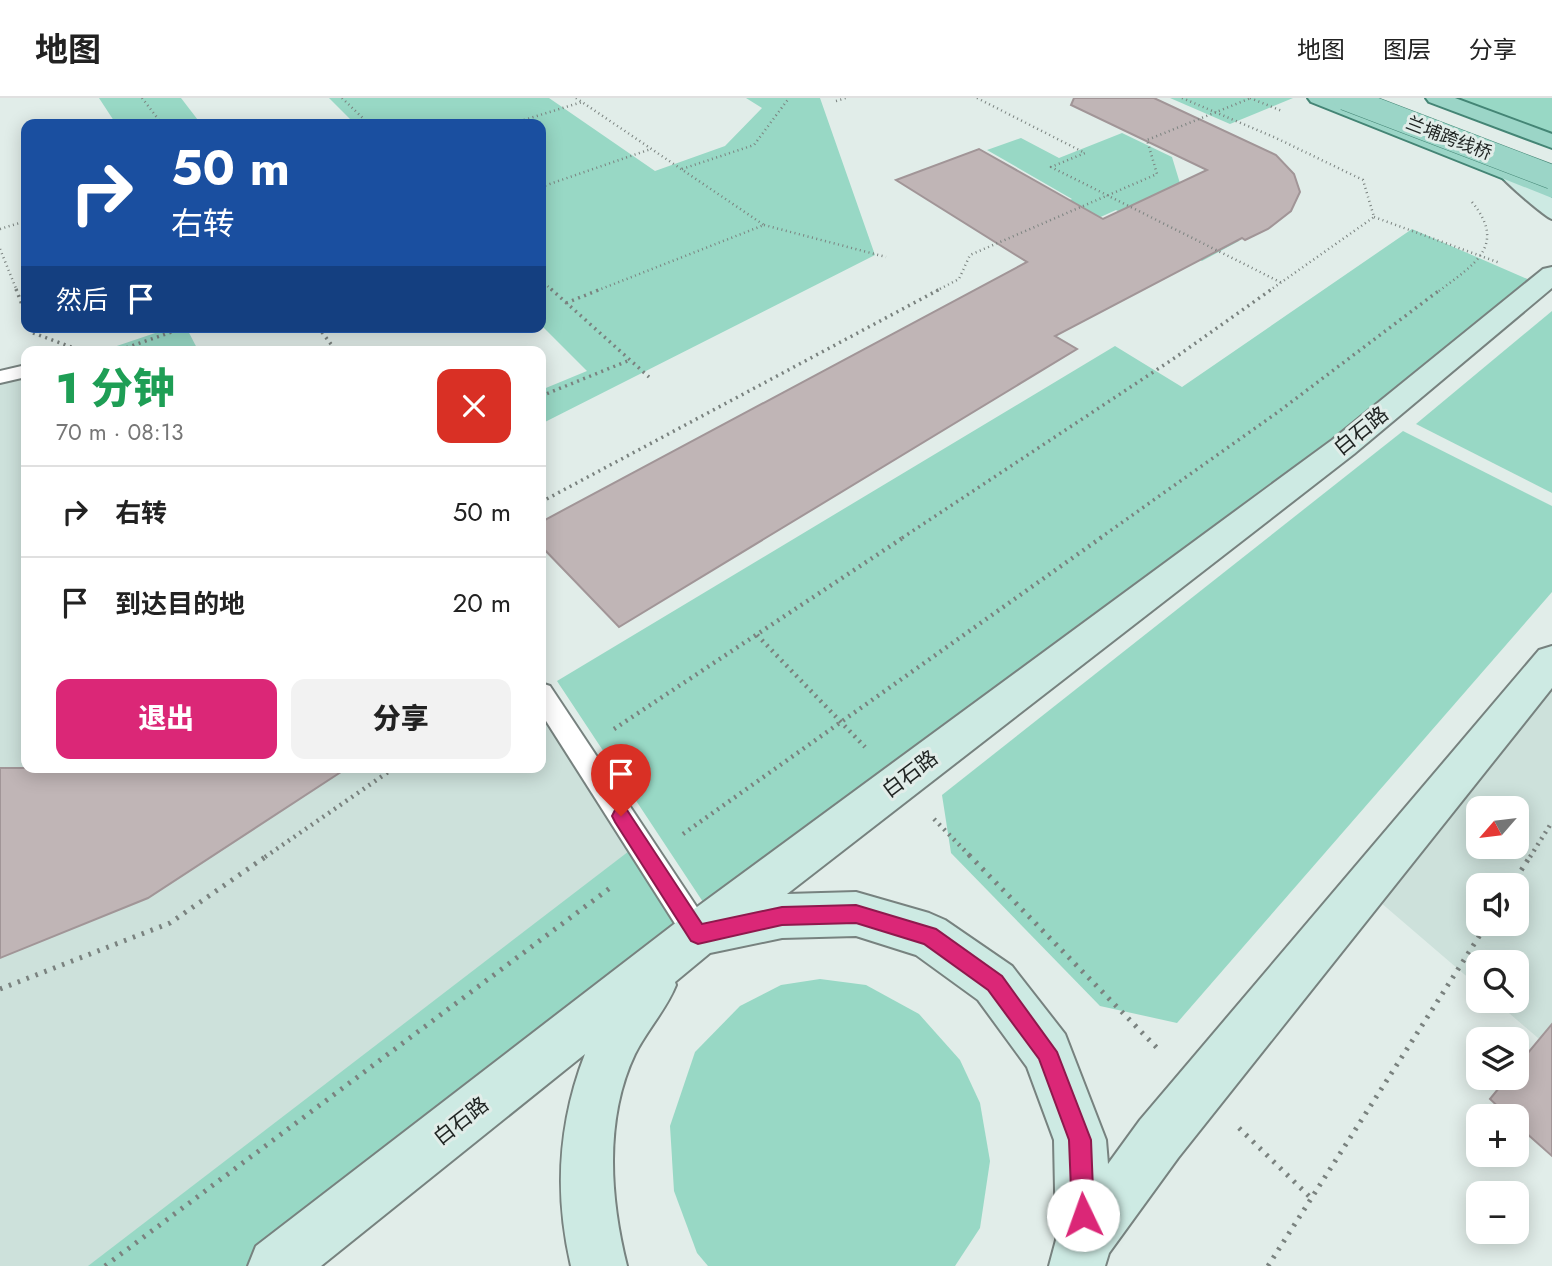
<!DOCTYPE html>
<html lang="zh">
<meta charset="utf-8">
<style>
:root{--surface:#fff;--page:#f2f2f2;--text:#222;--muted:#767676;--line:#e0e0e0;--accent:#db2777}
body{margin:0;font-family:Jost,"Noto Sans SC",sans-serif;background:var(--page);color:var(--text);height:100vh;display:flex;flex-direction:column;font-size:26px;white-space:nowrap}
*{box-sizing:border-box;margin:0}
p{font-size:23px;color:var(--muted)}
.icon{flex:none;width:38px;height:38px;fill:none;stroke:currentColor;stroke-width:2;stroke-linecap:round;stroke-linejoin:round}
.map{position:relative;flex:1;overflow:hidden}
.details{position:absolute;left:21px;top:248px;width:525px;height:427px;display:flex;flex-direction:column;background:var(--surface);border-radius:14px;box-shadow:0 4px 18px #0003}
.details>*{flex:none}
.guide{position:absolute;left:21px;top:21px;width:525px;height:214px;border-radius:14px;box-shadow:0 4px 18px #0003;background:#1a4fa0;color:#fff;overflow:hidden}
.needle{width:46px;rotate:242deg}
.buttons{position:absolute;left:1466px;top:698px;display:grid;gap:14px}
.buttons a{display:grid;place-items:center;width:63px;height:63px;border-radius:14px;background:var(--surface);box-shadow:0 4px 18px #0003;font-size:35px}
.pin{position:absolute;display:grid;place-items:center;width:60px;height:60px;color:#fff;margin:-72px -30px;border-radius:50% 50% 50% 0;rotate:-45deg;box-shadow:0 0 7px #0007}
.pin .icon{rotate:45deg}
.me{position:absolute;width:77px;margin:-38px;rotate:357deg;stroke-linejoin:round;filter:drop-shadow(0 0 5px #0008)}
.turn{display:flex;align-items:center;gap:24px;height:147px;padding:0 35px;font-size:32px}
.turn .icon{width:91px;height:91px;stroke-width:2.5}
.turn b{display:block;font-size:49px;line-height:60px}
.then{display:flex;align-items:center;height:66px;padding:0 35px;background:#0003;gap:14px;font-size:26px}
.round{display:grid;place-items:center;flex:none;width:74px;height:74px;border-radius:14px;background:var(--page)}
.overview{display:flex;align-items:center;justify-content:space-between;height:119px;padding:0 35px}
h1{font-size:42px;font-weight:800;line-height:52px;color:#1e9e55}
.primary-button{display:flex;gap:14px;margin-top:auto;padding:14px 35px}
.primary-button a{flex:1;height:80px;border-radius:14px;background:var(--accent);color:#fff;font-size:28px;font-weight:800;line-height:80px;text-align:center}
.primary-button a+a{background:var(--page);color:var(--text)}
ul{padding:0;list-style:none}
li{display:flex;align-items:center;gap:21px;height:91px;padding:0 35px;border-top:2px solid var(--line)}
li div{flex:1}
li b{display:block;font-size:26px}
li em{font-style:normal}
header{display:flex;align-items:center;gap:42px;box-sizing:border-box;height:98px;padding:0 35px;background:var(--surface);border-bottom:2px solid var(--line)}
header strong{font-size:33px}
nav{display:flex;gap:38px;margin-inline-start:auto;font-size:24px}
.map>svg:first-child{display:block}
</style>
<header>
<strong>地图</strong>
<nav><a>地图</a><a>图层</a><a>分享</a></nav>
</header>
<div class="map">
<svg width="1552" height="1168" viewBox="0 0 1552 1168">
<rect width="100%" height="100%" fill="#e1ede9"/>
<!-- built -->
<g fill="#cde1db" fill-rule="evenodd">
<path d="M26,273v397h515v-74l155,240 -421,332h-275v-889z"/>
<path d="M1552,565v387l-57,-49h22v-39h-38v25l-113,-97zM1479,710h38v39h-38zM1479,788h38v38h-38z"/>
</g>
<!-- green -->
<g fill="#98d8c5">
<path d="M99,0h82l20,26h-85z"/>
<path d="M329,0h220l106,73 70,-25 37,-38 -16,-10h74l55,157 -334,169v-34l46,-19 -46,-46v-201h-186z"/>
<path d="M1170,0h123l-63,26z"/>
<path d="M1439,0h113v41z"/>
<path d="M1122,35l50,24 10,33 -25,13 82,38 -37,20 -41,-21 2,-6 -47,-24 -97,44 -33,-19 86,-36 -85,-49 34,-12 38,20z"/>
<path d="M1412,131l120,52 -197,157 -632,464 -146,-221 558,-335 67,41z"/>
<path d="M1552,213v182l-136,-69z"/>
<path d="M173,229h13l13,25h-100z"/>
<path d="M1403,333l149,75v86l-375,431 -77,-17 -149,-153 -9,-58z"/>
<path d="M633,750l53,85 -428,333h-170z"/>
<path d="M820,881l46,6 53,29 41,46 20,43 10,58 -10,67 -25,38h-247l-11,-13 -23,-62 -4,-65 25,-74 45,-46 41,-21z"/>
</g>
<!-- building -->
<g fill="#c0b5b6" stroke="#a19597" stroke-width="2">
<path d="M1074,0h80l122,57 18,19 6,18 -9,19 -23,18 -23,11 -3,-2 -187,98 22,13 -458,278 -78,-81v-24l486,-260 -131,-82 83,-31 124,70 104,-49 -136,-65z"/>
<path d="M0,670h347l-199,130 -148,60z"/>
<path d="M1552,926v132l-35,-31v-9h-9l-18,-17 17,-21h10v-12z"/>
</g>
<g fill="none" stroke-linecap="round" stroke-linejoin="round">
<defs>
<g id="service">
<path d="M26,267v12l-26,6v-12z"/>
<path d="M541,585l9,3 158,238 5,10 -5,10 -10,4 -10,-4 -147,-231z"/>
</g>
<g id="secondary">
<path d="M1511,70l8,2 33,28v21c-7,-2 -47,-37 -52,-44l3,-5z"/>
<path d="M1552,169v21l-198,166 -567,440 69,-2 73,21 16,7 67,46 53,68 41,106 2,24 32,-44 399,-470 13,-4v42l-374,470 -69,95 -4,13h-56l7,-26 -2,-100 -27,-73 -49,-67 -62,-45 -60,-19 -74,2 -72,15 -35,29 1,3c-10,25 -29,45 -41,69 -31,65 -25,145 -8,212h-56c-17,-73 -13,-142 14,-212l-264,212h-73l8,-20 426,-328 650,-478 211,-171z"/>
</g>
<g id="primary">
<path d="M1308,0h28l216,85v15l-241,-96z"/>
<path d="M1426,0h29l97,36v14l-123,-46z"/>
</g>
</defs>
<!-- service casing -->
<use href="#service" stroke="#77827f" stroke-width="4"/>
<!-- secondary casing -->
<use href="#secondary" stroke="#77827f" stroke-width="4"/>
<!-- primary casing -->
<use href="#primary" stroke="#448575" stroke-width="4"/>
<!-- path-far3 -->
<g stroke="#7a827f" stroke-width="2.5" stroke-dasharray="1 3.5" stroke-linecap="butt">
<path d="M142,0l20,26"/>
<path d="M342,0l27,26"/>
<path d="M576,0l188,127 -168,66"/>
<path d="M977,0l108,55 -34,14 231,116"/>
<path d="M1182,0l94,40 87,42 11,37 -105,74"/>
<path d="M1250,0l32,13"/>
<path d="M836,3l10,-3"/>
<path d="M511,26l71,-22"/>
<path d="M682,71l72,-24 35,-47"/>
<path d="M541,89l110,-38"/>
<path d="M1374,119l126,46"/>
<path d="M764,127l122,32"/>
<path d="M0,131l26,-8"/>
<path d="M0,151l17,42"/>
<path d="M541,182l12,11"/>
<path d="M936,193l23,-12 11,-24 187,-81 -10,-34 104,-42"/>
<path d="M1439,193c34,-26 69,-45 33,-89"/>
</g>
<!-- path-far2 -->
<g stroke="#7a827f" stroke-width="3.5" stroke-dasharray="2 4.5" stroke-linecap="butt">
<path d="M16,191l10,26"/>
<path d="M551,191l98,88"/>
<path d="M566,205l35,-14"/>
<path d="M318,229l19,25"/>
<path d="M33,235l52,19"/>
<path d="M114,254l72,-25"/>
<path d="M541,298l89,-36"/>
<path d="M541,404l399,-213"/>
<path d="M902,440l274,-181 96,-68"/>
<path d="M1100,440l178,-126 163,-123"/>
</g>
<!-- path-far1 -->
<g stroke="#7a827f" stroke-width="4.5" stroke-dasharray="2 5" stroke-linecap="butt">
<path d="M757,537l108,112"/>
<path d="M614,631l290,-192"/>
<path d="M934,721l37,38"/>
<path d="M683,736l419,-297"/>
<path d="M265,759l129,-89"/>
<path d="M1530,759l22,-35"/>
</g>
<!-- path -->
<g stroke="#7a827f" stroke-width="5" stroke-dasharray="2.5 7" stroke-linecap="butt">
<path d="M969,757l191,196"/>
<path d="M1511,788l20,-31"/>
<path d="M0,891l170,-66 98,-68"/>
<path d="M1239,1030l72,70"/>
<path d="M105,1168l509,-381"/>
<path d="M1268,1168l219,-342"/>
</g>
<!-- service -->
<use href="#service" fill="#fff" fill-rule="evenodd"/>
<!-- secondary -->
<use href="#secondary" fill="#cdeae3" fill-rule="evenodd"/>
<!-- primary -->
<use href="#primary" fill="#9bd5c7" fill-rule="evenodd"/>
<defs>
<path id="primary-bridge" d="M1345,0l207,79"/>
</defs>
<!-- primary-bridge casing -->
<use href="#primary-bridge" stroke="#448575" stroke-width="25" stroke-linecap="butt"/>
<!-- primary-bridge -->
<use href="#primary-bridge" stroke="#9bd5c7" stroke-width="24"/>
</g>
<!-- route -->
<path fill="#db2777" stroke="#8e194d" stroke-width="2" d="M621,710l6,2 75,114 80,-17 74,-2 80,24 66,47 55,76 34,88 3,75 -3,8 -8,4 -8,-4 -3,-8 -3,-75 -30,-81 -51,-69 -64,-46 -68,-21 -74,2 -84,19 -7,-3 -76,-119 -3,-6 3,-6z"/>
<g text-anchor="middle" dominant-baseline="central" stroke-width="6" stroke-linejoin="round" paint-order="stroke">
<!-- far-street labels -->
<g font-size="18" fill="#1f2422" stroke="#e1ede9">
<text transform="translate(1449 40) rotate(21)">兰埔跨线桥</text>
</g>
<!-- street labels -->
<g font-size="21" fill="#1f2422" stroke="#e1ede9">
<text transform="translate(1361 333) rotate(-39)">白石路</text>
<text transform="translate(910 676) rotate(-37)">白石路</text>
<text transform="translate(461 1023) rotate(-38)">白石路</text>
</g>
</g>
</svg>
<div class="buttons">
<a><svg class="needle" viewBox="-14 -14 28 28"><path d="M0-13l5 13h-10z" fill="#e53935"/><path d="M0 13l5-13h-10z" fill="#767676"/></svg></a>
<a><svg class="icon" aria-label="sound" viewBox="0 0 24 24"><path d="M4 9h4l5-4v14l-5-4H4zM17 9q2 3 0 6"/></svg></a>
<a><svg class="icon" aria-label="search" viewBox="0 0 24 24"><circle cx="10" cy="10" r="6"/><path d="M15 15l6 6"/></svg></a>
<a><svg class="icon" aria-label="layers" viewBox="0 0 24 24"><path d="M12 4l9 5-9 5-9-5zM3 14l9 5 9-5"/></svg></a>
<a>+</a>
<a>−</a>
</div>
<div class="pin" style="left:621px;top:718px;background:#d93025"><svg class="icon" aria-label="arrive" viewBox="0 0 24 24"><path d="M6 21V4h12l-3 4 3 4H6"/></svg></div>
<svg class="me" style="left:1083px;top:1117px" viewBox="-20 -20 40 40"><circle r="19" fill="#fff"/><path d="M0-13L10 11 0 6-10 11z" fill="#db2777"/></svg>
<div class="guide">
<div class="turn"><svg class="icon" aria-label="right" viewBox="0 0 24 24"><path d="M7 20v-9h11M14 6l5 5-5 5"/></svg><div><b>50 m</b>右转</div></div>
<div class="then">然后<svg class="icon" aria-label="arrive" viewBox="0 0 24 24"><path d="M6 21V4h12l-3 4 3 4H6"/></svg></div>
</div>
<section class="details">
<div class="overview"><div><h1>1 分钟</h1><p>70 m · 08:13</p></div><a class="round" style="background:#d93025;color:#fff"><svg class="icon" aria-label="close" viewBox="0 0 24 24"><path d="M6 6l12 12M18 6L6 18"/></svg></a></div>
<ul>
<li><svg class="icon" aria-label="right" viewBox="0 0 24 24"><path d="M7 20v-9h11M14 6l5 5-5 5"/></svg><div><b>右转</b></div><em>50 m</em></li>
<li><svg class="icon" aria-label="arrive" viewBox="0 0 24 24"><path d="M6 21V4h12l-3 4 3 4H6"/></svg><div><b>到达目的地</b></div><em>20 m</em></li>
</ul>
<div class="primary-button"><a>退出</a><a>分享</a></div>
</section>
</div>
